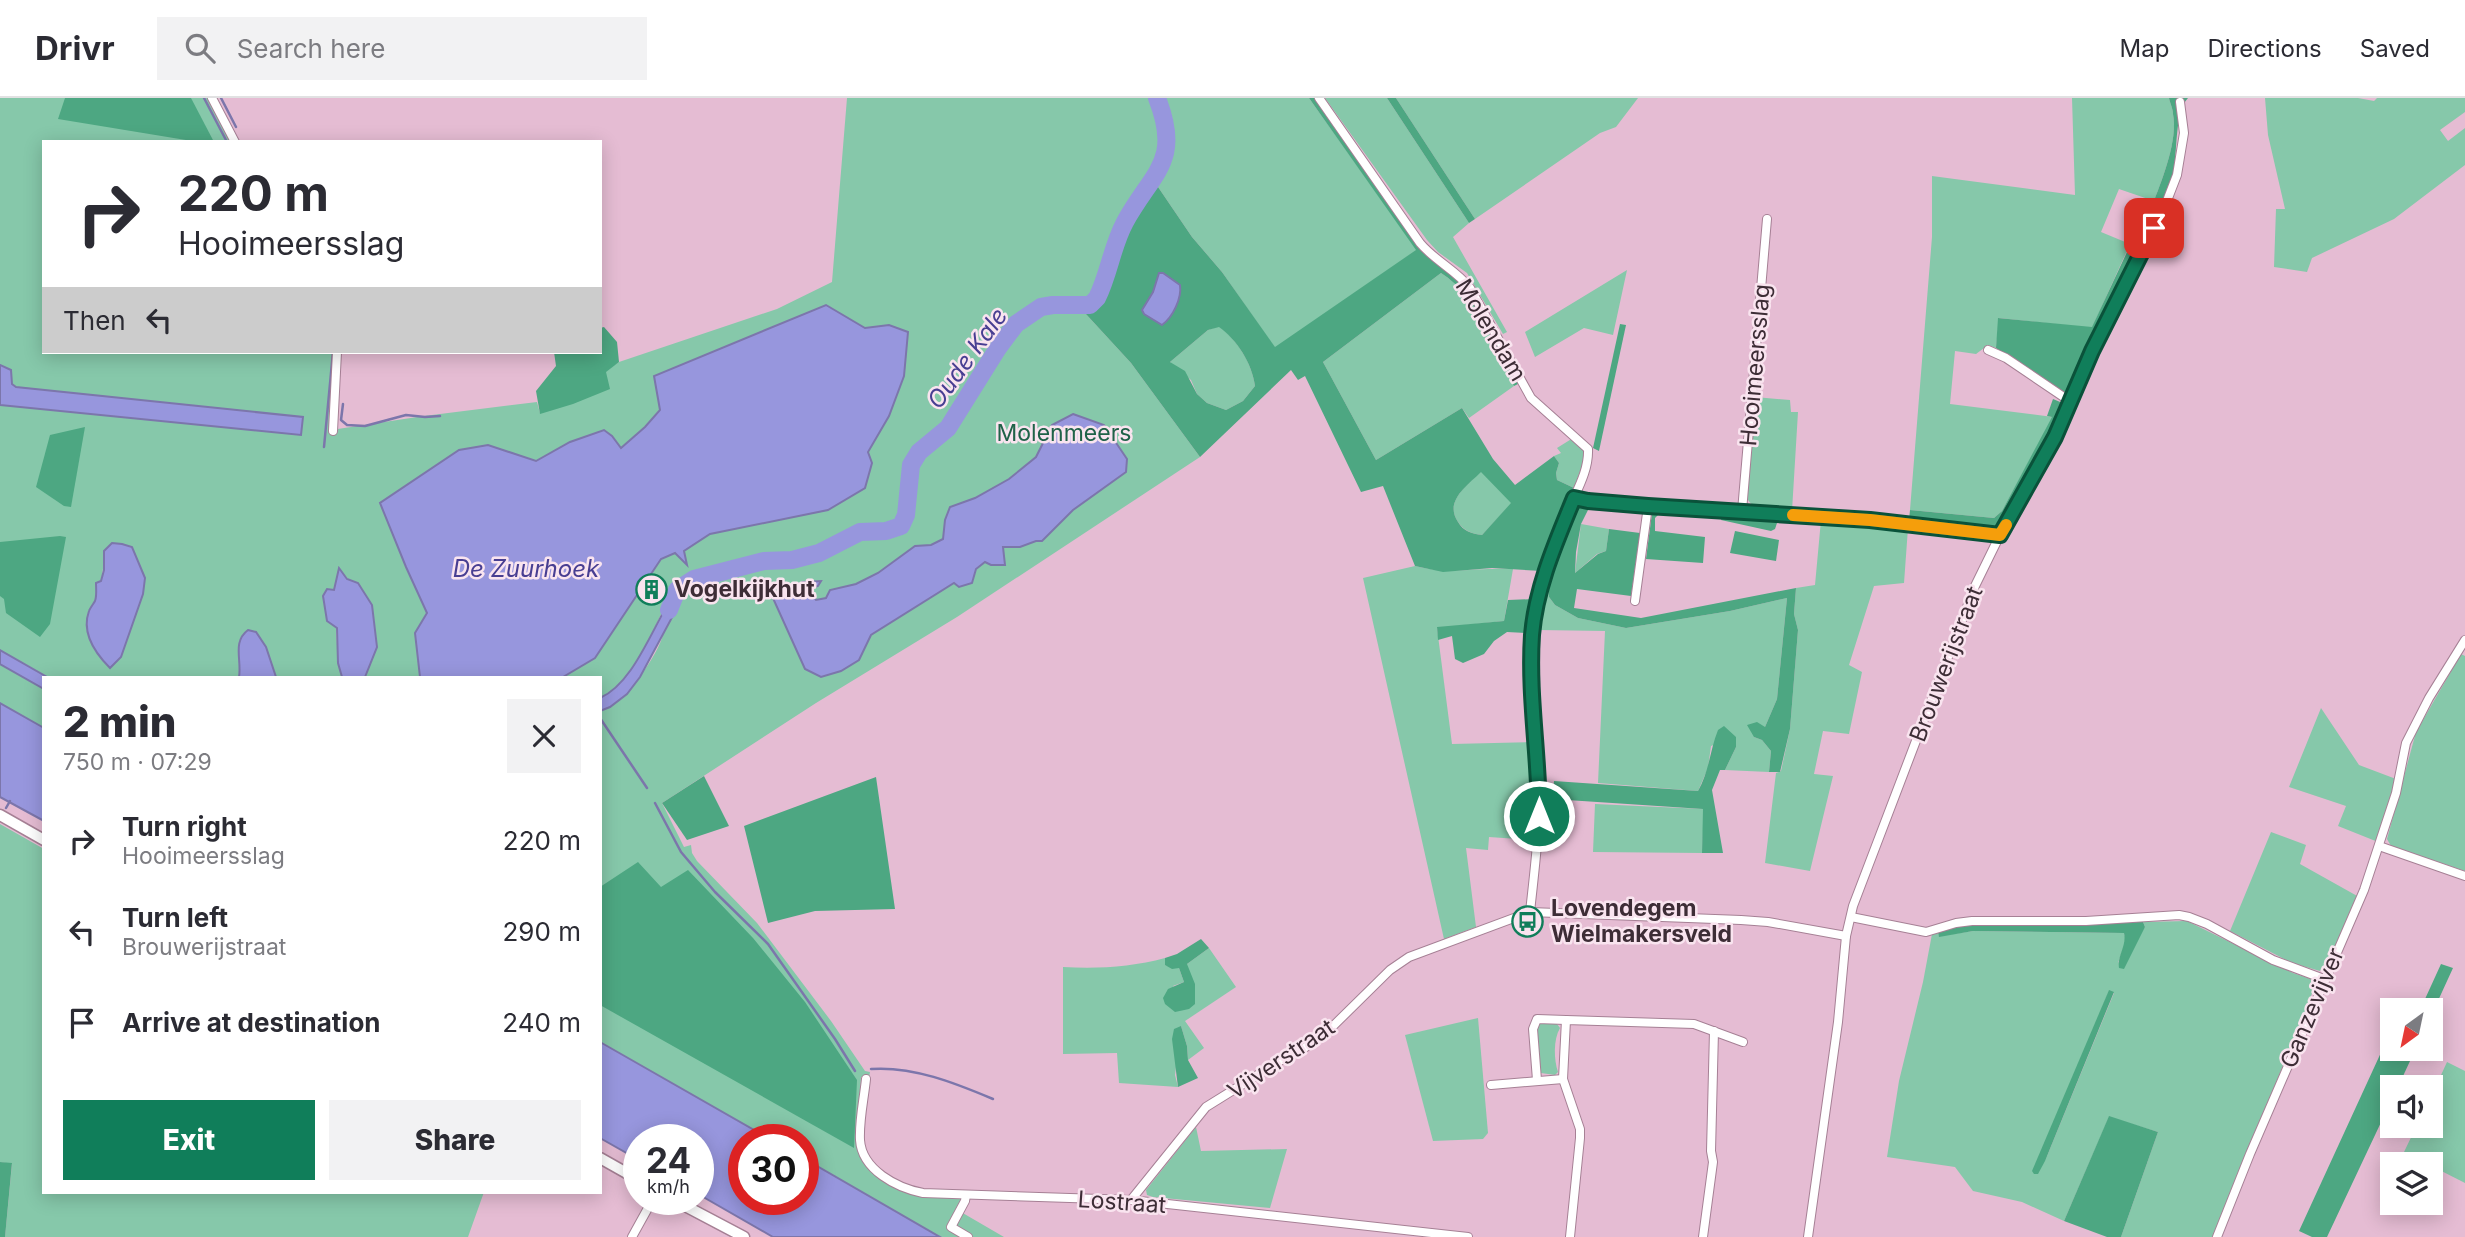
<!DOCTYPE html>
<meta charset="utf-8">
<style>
:root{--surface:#fff;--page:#f2f2f3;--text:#2b2b33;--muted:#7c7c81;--line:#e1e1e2;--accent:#107e5a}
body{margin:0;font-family:Inter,sans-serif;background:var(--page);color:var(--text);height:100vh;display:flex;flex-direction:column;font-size:26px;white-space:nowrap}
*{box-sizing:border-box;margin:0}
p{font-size:23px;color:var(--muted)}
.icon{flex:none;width:38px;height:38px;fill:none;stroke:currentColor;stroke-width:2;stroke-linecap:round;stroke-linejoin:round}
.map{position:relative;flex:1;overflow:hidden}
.drawer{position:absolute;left:42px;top:578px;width:560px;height:518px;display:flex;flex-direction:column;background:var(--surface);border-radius:0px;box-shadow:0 4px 18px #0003}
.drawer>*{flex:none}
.hud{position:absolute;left:42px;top:42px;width:560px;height:214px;border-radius:0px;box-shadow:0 4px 18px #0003;background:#fff;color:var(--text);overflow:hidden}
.needle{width:46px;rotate:213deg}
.fabs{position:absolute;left:2380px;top:900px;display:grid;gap:14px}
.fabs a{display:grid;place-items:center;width:63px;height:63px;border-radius:0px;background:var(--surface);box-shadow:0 4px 18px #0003;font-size:35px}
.speed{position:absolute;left:623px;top:1026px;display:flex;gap:14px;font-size:35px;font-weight:700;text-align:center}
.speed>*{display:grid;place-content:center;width:91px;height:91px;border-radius:50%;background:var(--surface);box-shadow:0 4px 18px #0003;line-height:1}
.speed small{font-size:18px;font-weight:400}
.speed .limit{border:10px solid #d22;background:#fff;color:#111}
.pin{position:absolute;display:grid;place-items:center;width:60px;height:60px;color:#fff;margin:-30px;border-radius:14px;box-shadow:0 4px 10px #0006}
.me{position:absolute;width:77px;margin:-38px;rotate:0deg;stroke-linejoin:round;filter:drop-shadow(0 0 5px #0008)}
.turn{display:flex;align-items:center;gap:24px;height:147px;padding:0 21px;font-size:32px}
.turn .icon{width:91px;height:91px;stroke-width:2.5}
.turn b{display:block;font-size:49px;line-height:60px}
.then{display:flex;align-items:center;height:66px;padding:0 21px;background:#0003;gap:14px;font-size:26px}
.round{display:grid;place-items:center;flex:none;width:74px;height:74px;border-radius:0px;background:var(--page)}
.summary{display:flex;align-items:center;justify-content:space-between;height:119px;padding:0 21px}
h1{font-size:42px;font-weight:800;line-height:52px}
.action{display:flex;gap:14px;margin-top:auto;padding:14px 21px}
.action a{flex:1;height:80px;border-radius:0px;background:var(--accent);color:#fff;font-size:28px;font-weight:800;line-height:80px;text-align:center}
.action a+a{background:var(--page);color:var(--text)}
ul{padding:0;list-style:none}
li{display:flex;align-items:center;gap:21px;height:91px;padding:0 21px}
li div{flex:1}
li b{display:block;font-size:26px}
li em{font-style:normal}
header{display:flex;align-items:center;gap:42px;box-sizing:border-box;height:98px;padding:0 35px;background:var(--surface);border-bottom:2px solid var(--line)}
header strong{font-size:33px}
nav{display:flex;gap:38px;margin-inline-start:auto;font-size:24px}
.search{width:490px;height:63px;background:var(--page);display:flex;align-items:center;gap:18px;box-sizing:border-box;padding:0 24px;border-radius:0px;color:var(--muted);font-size:26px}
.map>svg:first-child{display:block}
</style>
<header>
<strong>Drivr</strong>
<div class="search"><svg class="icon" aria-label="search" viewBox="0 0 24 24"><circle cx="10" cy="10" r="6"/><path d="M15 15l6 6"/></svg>Search here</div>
<nav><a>Map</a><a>Directions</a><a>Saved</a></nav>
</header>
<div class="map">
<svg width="2465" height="1139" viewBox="0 0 2465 1139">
<rect width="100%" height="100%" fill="#e5bcd3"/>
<!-- green -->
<g fill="#86c8aa" fill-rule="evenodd">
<path d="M0,0h210l23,44h-189v210h291l-4,78 93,-14 113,-14 3,11 79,-51 158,-53 55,-27 15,-184h305l9,19 2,31 -34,58 -35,90c-16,6 -32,1 -48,6 -36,10 -51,43 -69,73 -10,17 -21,33 -32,50l7,5 52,-84 16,-19 19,-14 10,-4 36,4 46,50 69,94 -243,160 -141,86 -154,100 22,44 7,-2 1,8 5,8 60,62 74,98 34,50 5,1 -1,6 -8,-1 -3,54 9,29 44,31 55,4 -5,17 43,25h-64l-137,-79v-19h-33l-170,-97v-331c25,-9 57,-53 64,-79 3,-8 2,-19 2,-27 -16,29 -34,80 -66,93v-21h-37l32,-20 66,-98 14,-6 11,11 -3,-13 27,-17 118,-24 40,-58 21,-36v-91l-24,3 -39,-23 -166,104 -15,18 -24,21 -9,-12 -8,-6 -34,12 -34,19 -48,-16 -107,58 25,64 21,46 -12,20 5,44h-55l12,-30 -5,-42 -33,-36 -5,21 4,73 4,14h-294l-48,-27zM132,449c13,36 3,76 -11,110l-32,-46c11,-18 15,-38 15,-60z"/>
<path d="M1164,0h145l108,152 -142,98 -53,-76 -30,-35 -36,-53c19,-34 22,-49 8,-86z"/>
<path d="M1325,0h62l82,125 -16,14 54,95 -4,2 -36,-61 -29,-21 -11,-12z"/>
<path d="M1396,0h242l-22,29 -16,6 -125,86z"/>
<path d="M2072,0h97c1,5 4,11 4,16 5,26 -10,63 -19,87l-35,-12 -18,43 29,12 -38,84 -93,-10 -3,30 -8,-3 -12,9 -21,-3 -5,53 103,13 -51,94 -8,7 -84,-8 22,-273v-61l143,19z"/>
<path d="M2265,0h93l16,3 3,-3h88v14l-25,18 8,11 17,-13v37l-71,54 -82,39 -5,14 -33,-5 2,-58h9l-17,-74z"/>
<path d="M1627,172l-14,65 -29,-7 -49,29 -10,-25z"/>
<path d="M1441,175c38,24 53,74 73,113l-45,32 -7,-10 -86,52 -53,-98z"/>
<path d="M1219,228c18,14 33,37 36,60l-12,15 -17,9 -19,-7 -10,-9 -6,-14 -21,-18 38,-32z"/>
<path d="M1755,299l35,3 1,12h7l-6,99c-15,-1 -37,3 -45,-13z"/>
<path d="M1573,340l12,13v6l-11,31 -17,-8 -1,-7 3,-10 -5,-7 7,-3 -4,-5z"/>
<path d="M1481,373l31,32 -30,32c-10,-1 -18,-4 -24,-13 -14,-21 9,-36 23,-51z"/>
<path d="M1821,422l87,8 -4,55 -30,3 -25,79 13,7 -13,62 -26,-3 -9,43 19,2 -23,95 -45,-8 11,-90 5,-2 9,-42 8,-99 -4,-16 2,-26 19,-3z"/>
<path d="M1581,426l28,5 -3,22 -9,3 -22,19z"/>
<path d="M1415,468c33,9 65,1 98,3l-9,52 -67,7 15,116 81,-2 2,63h-12l-5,34 -29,-2 -1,13 -22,-2 10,79 -32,12 -81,-361z"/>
<path d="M1549,487v12l6,8 23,13 48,10 104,-17 57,-13 -10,101 -12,28 -11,10 8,3 9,11 -2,21 -44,-2 11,-23 -1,-10 -24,9 -3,22 -10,23 -100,-8 7,-152 -67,-1z"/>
<path d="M2461,556l4,2v215l-74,-25 -4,-7 29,-107z"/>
<path d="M0,566l44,25v39l-44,-25z"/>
<path d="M2321,610l38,57 37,14 -18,63 -40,-16 8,-20 -57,-19z"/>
<path d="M1595,706l109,5 -2,44 -109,-1z"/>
<path d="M0,726l44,25v343h440l-16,45h-463l7,-73 -12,-2z"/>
<path d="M2271,734l35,13 -6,19 59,33 -33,67 -6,7 -28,-8 -62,-32z"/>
<path d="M2187,823l106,52 24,8 -103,256h-93l37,-105 -49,-15 -45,104 -42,-19 -49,-11 -18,-24 -68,-10 12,-76 24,-99 9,-48 6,-2 1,4 34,-5 151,2 2,7 -8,23 27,-36 -2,-5zM2109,893l5,2 -69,168 30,-88z"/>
<path d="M1209,850l27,39 -51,34 19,27 -16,12 -1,-14 -6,-20 -6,49 3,12 -59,-4 -2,-30 -54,1v-87c35,2 69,0 102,-9v7l14,3 5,14 -11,4 16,23 -2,-45z"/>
<path d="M1478,920l10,115 -5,6 -50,2 -28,-106z"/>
<path d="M1539,925l18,1 3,4c-7,12 -6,32 -2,44l-3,3 -14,-2 -5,-45z"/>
<path d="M2447,964l18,9v112l-61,-31 13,-27h14v-28z"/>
<path d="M1196,1029l5,24 86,-2 -17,59 -117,-11 -6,-2 -1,-5z"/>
</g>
<!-- forest -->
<g fill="#4da782" fill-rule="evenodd">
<path d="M65,0h126l23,44h-16l-140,-23z"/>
<path d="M1152,0h12c14,37 11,52 -8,86l36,53 30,35 53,75 141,-97 -107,-152h6l100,143 52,48 53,94 -6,3c-20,-39 -35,-89 -73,-113l-118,89 53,98 86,-52 31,51 22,26 39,-29 5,7 -3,10 1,7 17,8 -32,83 -50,-3 -49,4 -28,-6 -32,-80 -22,6 -56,-116 -7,4 -7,-10 -91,87 -69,-94 -46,-50 44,-107 34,-58 -2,-31zM1219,229c18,13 33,36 36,59l-12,15 -17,9 -19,-7 -10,-9 -12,-23 -15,-9 38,-32zM1481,374l30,31 -29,32c-10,-1 -19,-4 -24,-13 -14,-21 9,-36 23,-50z"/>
<path d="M1387,0h9l79,121 -6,4z"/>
<path d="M2169,0h19c-14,15 -10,55 -15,75 -3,11 -8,21 -12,32l-7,-4c9,-24 24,-61 19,-87 0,-5 -3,-11 -4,-16z"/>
<path d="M2141,124l10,4 -82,168 -3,1 -70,-47 2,-30 94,9z"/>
<path d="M1620,226l6,1 -27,126 -6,-3z"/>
<path d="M604,229l13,15 2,20 -13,10 4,17 -37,15 -33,10 -4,-23 20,-25 -2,-14h46v-24z"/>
<path d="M2053,301l12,5 -65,124 -91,-8 1,-10 84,8 8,-7 50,-94 -5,-1z"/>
<path d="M85,329l-14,80 -7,-1 -28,-19 14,-52z"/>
<path d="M1577,404l14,2 -10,20 -5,28 -1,21 23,-19 8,-3 3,-22 31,4 -9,63 -54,-7 -3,19 67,10 155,-30 -2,26 4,16 -8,99 -10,43h-11l2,-21 -9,-11 -8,-3 -7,-12 10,-3 8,5 12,-28 10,-101 -57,13 -104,17 -48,-10 -23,-13 -6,-8v-12z"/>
<path d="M1655,411l166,11v2l-43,-2 -3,9 -4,2 -50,-11 1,-3 -63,-3 -4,4v13l50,6 -2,26 -57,-4 6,-46z"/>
<path d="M1735,433l44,9 -3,21 -46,-8z"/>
<path d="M60,438l6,1 -16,87 -10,13 -34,-24 -2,-14 -4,-3v-54z"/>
<path d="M1534,501l-8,34 -19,-1 -13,9 -10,13 -21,9 -8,-4 -3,-23 -14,4 -1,-13 67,-6 4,-21z"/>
<path d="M1724,628l12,11v10l-11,23h-5l-8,20 11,63h-21l1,-44 -151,-10 2,-18 144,10c11,-19 12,-41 20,-61z"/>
<path d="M704,678l25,50 -42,14 -25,-37z"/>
<path d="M876,679l19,132 -80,2 -47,12 -24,-97z"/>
<path d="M638,764l23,25 27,-17 65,68 52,64 52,78 -3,68 -254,-143v-118z"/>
<path d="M2138,824h5l2,5 -21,42 -5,-1c-2,-13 8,-22 5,-35l-151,-2 -34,6 -1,-5 23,-8h128z"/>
<path d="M1201,841l8,9 -22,16 8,20v20l-6,5 -14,3 -10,-8 -2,-6 5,-9 16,-7 -5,-14 -7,1 -7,-4v-7l12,-4z"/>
<path d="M2441,866l12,4 -22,48v-6h-11z"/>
<path d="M2109,892l5,2 -69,169 -7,13h-4l-2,-3z"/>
<path d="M1181,928l6,20 1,14 10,18 -20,9 -6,-48 2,-10z"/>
<path d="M2384,948l15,8 3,-6h14l-18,39h-6v12l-65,138h-15l-13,-6z"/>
<path d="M2109,1018l49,16 -37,105h-14l-43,-16z"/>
<path d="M0,1064l12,1 -7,74h-5z"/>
</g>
<!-- water -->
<g fill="#9796dd" stroke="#7c76ab" stroke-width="2">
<path d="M1159,175h4l17,12c2,13 -7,32 -18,40l-18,-11 -2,-4 11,-18z"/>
<path d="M826,207l39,23 24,-3 19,7 -4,44 -15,40 -21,36 4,11 -7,25 -37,22 -118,24 -26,17 3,14 -12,-12 -14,6 -66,99 -32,19h-143l-5,-44 12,-20 -21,-46 -26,-64 79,-53 29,-5 48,16 34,-19 34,-12 8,6 9,12 24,-21 15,-17 -6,-34z"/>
<path d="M0,267l11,5 1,14 4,3 287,30 -2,18 -301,-30z"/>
<path d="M1073,316l31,11 23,34 -1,13 -53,38 -31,31h-6l-16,6h-17l2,18h-14l-6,-3 -9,7 -4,14 -13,4 -5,-4 -83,52 -12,25 -18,11 -20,6 -16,-8 -33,-73 31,-14 18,-1 -3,5 -10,3 8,11 10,-2 4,-8 26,-6 22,-11 37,-27 16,-1 12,-6 2,-19 5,-13 25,-9 34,-19 27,-22 16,-32z"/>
<path d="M112,445l10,1 10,3 13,31 -2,16 -22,63 -11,11c-15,-15 -29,-35 -21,-57 1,-3 5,-8 6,-10 2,-5 1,-13 1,-18l5,-2 3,-11v-19z"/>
<path d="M339,470l8,11 11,4 14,22 5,42 -12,30h-23l-4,-14 -1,-35 -10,-7 -4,-25 4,-7 7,1z"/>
<path d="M677,492l-1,20 -36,67 -13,17 -17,13 -10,4v-13c36,-16 54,-77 77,-108z"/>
<path d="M248,532l8,2 10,15 10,30h-37c3,-17 -7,-35 9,-47z"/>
<path d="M0,552l47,27h-3v12l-44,-25z"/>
<path d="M0,605l44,25v93l-44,-24z"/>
<path d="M600,944l170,97h-26v60h59v-41l137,79h-167l-75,-43v-55h-59v21l-39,-22z"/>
</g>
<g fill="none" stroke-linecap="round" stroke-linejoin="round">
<!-- stream -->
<g stroke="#7c76ab" stroke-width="2.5">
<path d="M204,0l23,44"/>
<path d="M221,0l15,29"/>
<path d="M343,306l-2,16 6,5 18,1 41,-11 19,2 15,-1"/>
<path d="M324,349l9,-95"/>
<path d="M600,620l47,70"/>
<path d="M655,705l26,49 34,40 53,52 67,95 20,32"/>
<path d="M6,710l4,-7"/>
<path d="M871,971c42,-3 84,14 122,30"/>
</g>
<!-- river -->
<path stroke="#9796dd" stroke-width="18" d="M669,512l8,-20 17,-11 70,-18 28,-1 27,-7 41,-21 26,-1 15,-5 5,-11 5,-50 8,-13 29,-24 50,-80 18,-24 25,-17 12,-2h37l7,-7c12,-24 15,-52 28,-76 28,-51 57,-60 32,-124"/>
<defs>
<g id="minor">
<path d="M212,0l23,44"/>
<path d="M1319,0l101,145c15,18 36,27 50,45l61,110 57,51c1,21 -11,41 -19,60 -13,32 -28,66 -33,101 -9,55 2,109 3,164 2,46 -4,92 -9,138"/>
<path d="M1988,252l18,8 65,44"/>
<path d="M333,333l4,-79"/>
<path d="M1574,399l14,4 60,5 221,14 131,15"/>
<path d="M1742,413l25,-292"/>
<path d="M1635,503l13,-95"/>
<path d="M2379,748l86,30"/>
<path d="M1851,819l75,15 30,-9 16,-2h114l93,-6 10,2 18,7 66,36 51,19"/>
<path d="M866,981c-2,20 -7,41 -6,61 2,30 37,48 63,53l208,7 337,37"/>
<path d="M1537,982l-4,-51 4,-10 29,1"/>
<path d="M1491,987l72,-6"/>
<path d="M966,1097l-1,6 -14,26 17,10"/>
<path d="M1131,1102l75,-93 74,-46 23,-12 25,-18 62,-61 19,-13 121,-45 211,8 27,2 78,14"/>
<path d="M632,1139l21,-38"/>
<path d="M1570,1139l10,-99v-9l-17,-50 3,-59 128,4 49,18"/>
<path d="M1703,1139l10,-75 -2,-11 3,-120"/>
<path d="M1808,1139l30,-215 8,-86 7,-30 122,-320 25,-51 55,-98 37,-86 73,-145 12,-31 7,-42 -4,-31"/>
<path d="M2217,1139l33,-83 114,-264 32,-97 10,-50 23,-45 36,-58"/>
</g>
<g id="tertiary">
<path d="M0,717l44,25"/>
<path d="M600,1060l39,22"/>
<path d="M672,1101l72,38"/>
</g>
</defs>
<!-- minor casing -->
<use href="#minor" stroke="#a68095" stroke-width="10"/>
<!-- tertiary casing -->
<use href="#tertiary" stroke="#a68095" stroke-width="13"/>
<!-- minor -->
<use href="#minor" stroke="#fff" stroke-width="8"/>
<!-- tertiary -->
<use href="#tertiary" stroke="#fff" stroke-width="10"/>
</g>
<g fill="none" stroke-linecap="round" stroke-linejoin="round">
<defs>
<path id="route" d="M1539,718c0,-60 -11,-121 -7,-181 4,-48 24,-93 42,-137l14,3 60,5 222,14 130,15 55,-98 37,-86 62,-123"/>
</defs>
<!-- route casing -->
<use href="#route" stroke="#0a523a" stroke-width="18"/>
<!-- route -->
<use href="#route" stroke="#107e5a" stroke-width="12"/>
<!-- slow -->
<path stroke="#f59e0b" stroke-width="12" d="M1793,417l77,5 130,15 6,-10"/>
</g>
<!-- icons -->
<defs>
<symbol id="building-ring" viewBox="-11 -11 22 22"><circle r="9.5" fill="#f9e4ef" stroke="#107e5a" stroke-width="1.5"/><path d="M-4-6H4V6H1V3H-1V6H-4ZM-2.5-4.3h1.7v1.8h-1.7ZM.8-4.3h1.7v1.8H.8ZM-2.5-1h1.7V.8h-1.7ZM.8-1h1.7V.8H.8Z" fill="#107e5a"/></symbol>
<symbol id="bus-ring" viewBox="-11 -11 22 22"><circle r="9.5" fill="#f9e4ef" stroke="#107e5a" stroke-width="1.5"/><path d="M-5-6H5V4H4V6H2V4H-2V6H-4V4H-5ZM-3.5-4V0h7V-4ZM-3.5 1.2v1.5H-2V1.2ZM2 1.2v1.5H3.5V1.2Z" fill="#107e5a"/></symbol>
</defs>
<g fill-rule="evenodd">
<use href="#building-ring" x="634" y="474" width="35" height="35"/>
<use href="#bus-ring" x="1510" y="806" width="35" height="35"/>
</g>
<g text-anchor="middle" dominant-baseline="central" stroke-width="5" stroke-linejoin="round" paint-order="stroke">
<!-- street labels -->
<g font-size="23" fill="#3d2d36" stroke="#f9e4ef">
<text transform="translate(1491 232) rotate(59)">Molendam</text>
<text transform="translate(1755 267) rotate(-85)">Hooimeersslag</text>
<text transform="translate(1946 566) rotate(-69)">Brouwerijstraat</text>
<text transform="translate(2312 910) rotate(-67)">Ganzevijver</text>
<text transform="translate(1281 961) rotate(-34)">Vijverstraat</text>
<text transform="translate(1122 1104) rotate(4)">Lostraat</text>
</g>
<!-- park labels -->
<g font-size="23" fill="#1f6248" stroke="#f9e4ef">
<text x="1064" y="335">Molenmeers</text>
</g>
<!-- poi labels -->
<g font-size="23" font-weight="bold" fill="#3d2d36" stroke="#f9e4ef" text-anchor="start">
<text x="674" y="491">Vogelkijkhut</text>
<text x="1551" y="810">Lovendegem<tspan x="1551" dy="26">Wielmakersveld</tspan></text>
</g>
<!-- water labels -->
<g font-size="24" font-style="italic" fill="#483e92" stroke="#f9e4ef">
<text transform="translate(967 260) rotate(-54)">Oude Kale</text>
<text x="526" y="470">De Zuurhoek</text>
</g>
</g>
</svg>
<div class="fabs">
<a><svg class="needle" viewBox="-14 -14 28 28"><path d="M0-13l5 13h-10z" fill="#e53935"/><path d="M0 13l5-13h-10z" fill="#7c7c81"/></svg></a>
<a><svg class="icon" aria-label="sound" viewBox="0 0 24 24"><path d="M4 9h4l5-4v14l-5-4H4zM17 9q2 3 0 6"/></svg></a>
<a><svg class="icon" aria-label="layers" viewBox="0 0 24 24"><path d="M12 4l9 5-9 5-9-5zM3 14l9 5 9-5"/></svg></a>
</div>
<div class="speed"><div>24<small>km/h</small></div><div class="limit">30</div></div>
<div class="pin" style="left:2154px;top:130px;background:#d93025"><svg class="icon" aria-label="arrive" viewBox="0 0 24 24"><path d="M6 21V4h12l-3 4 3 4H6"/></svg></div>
<svg class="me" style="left:1539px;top:718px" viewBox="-20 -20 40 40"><circle r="17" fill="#107e5a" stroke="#fff" stroke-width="3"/><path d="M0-11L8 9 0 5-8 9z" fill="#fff"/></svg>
<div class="hud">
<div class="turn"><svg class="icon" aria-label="right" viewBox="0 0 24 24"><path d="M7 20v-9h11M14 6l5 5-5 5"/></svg><div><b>220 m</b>Hooimeersslag</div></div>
<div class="then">Then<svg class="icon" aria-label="left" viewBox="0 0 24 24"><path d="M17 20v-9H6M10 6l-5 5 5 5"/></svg></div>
</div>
<section class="drawer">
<div class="summary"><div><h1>2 min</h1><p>750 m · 07:29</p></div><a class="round"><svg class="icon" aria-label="close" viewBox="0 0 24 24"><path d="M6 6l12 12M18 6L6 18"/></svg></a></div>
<ul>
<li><svg class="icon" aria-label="right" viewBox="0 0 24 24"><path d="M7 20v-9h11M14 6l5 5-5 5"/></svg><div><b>Turn right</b><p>Hooimeersslag</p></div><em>220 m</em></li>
<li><svg class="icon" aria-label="left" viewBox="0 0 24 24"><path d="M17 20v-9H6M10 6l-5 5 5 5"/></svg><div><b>Turn left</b><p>Brouwerijstraat</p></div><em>290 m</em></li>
<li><svg class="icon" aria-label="arrive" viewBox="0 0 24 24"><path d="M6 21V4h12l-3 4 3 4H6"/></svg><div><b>Arrive at destination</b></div><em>240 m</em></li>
</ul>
<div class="action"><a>Exit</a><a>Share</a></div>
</section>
</div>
